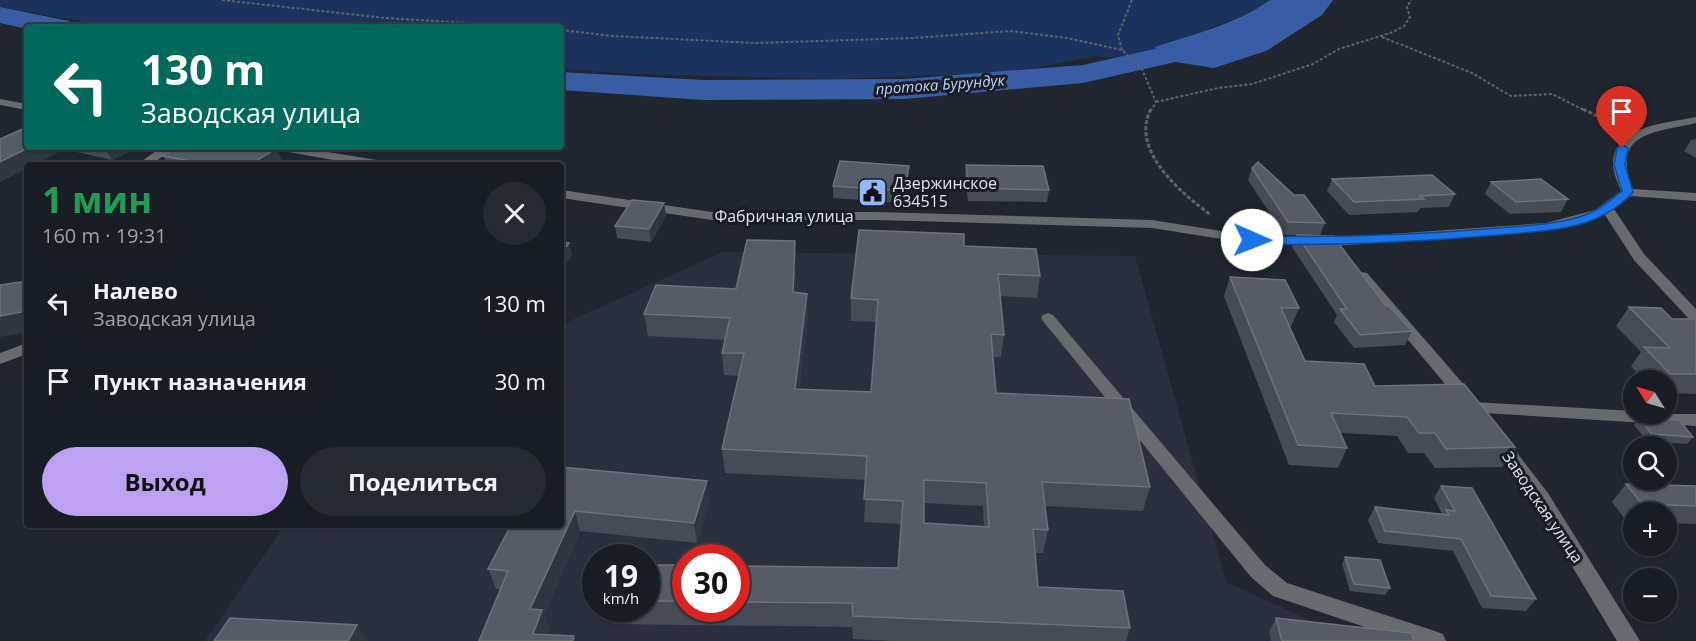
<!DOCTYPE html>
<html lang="ru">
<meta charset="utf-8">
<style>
:root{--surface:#181c24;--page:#252931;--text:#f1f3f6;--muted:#9fa1a6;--line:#363a41;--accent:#bca0f2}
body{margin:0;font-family:"Open Sans",sans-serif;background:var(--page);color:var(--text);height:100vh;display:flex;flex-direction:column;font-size:22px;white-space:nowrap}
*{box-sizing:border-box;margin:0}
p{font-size:20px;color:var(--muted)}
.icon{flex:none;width:33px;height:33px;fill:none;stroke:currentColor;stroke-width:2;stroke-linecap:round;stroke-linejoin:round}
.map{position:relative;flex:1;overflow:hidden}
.details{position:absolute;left:24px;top:162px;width:540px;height:366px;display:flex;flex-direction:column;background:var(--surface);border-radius:6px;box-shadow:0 2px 4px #0004,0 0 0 2px var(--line)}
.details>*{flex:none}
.banner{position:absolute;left:24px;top:24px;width:540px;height:126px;border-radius:6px;box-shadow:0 2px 4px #0004,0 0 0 2px var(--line);background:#00695c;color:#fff;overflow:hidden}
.needle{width:39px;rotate:307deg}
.tools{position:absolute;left:1623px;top:370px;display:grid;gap:12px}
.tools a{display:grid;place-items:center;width:54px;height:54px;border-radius:50%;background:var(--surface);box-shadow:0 2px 4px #0004,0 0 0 2px var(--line);font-size:30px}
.speed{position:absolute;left:582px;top:544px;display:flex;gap:12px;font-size:30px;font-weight:700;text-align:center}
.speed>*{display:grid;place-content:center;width:78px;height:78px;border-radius:50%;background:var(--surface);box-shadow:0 2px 4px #0004,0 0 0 2px var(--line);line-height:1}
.speed small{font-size:15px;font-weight:400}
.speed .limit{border:9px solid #d22;background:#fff;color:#111}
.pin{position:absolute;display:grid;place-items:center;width:51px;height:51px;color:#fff;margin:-62px -26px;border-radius:50% 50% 50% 0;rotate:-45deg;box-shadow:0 0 6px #0007}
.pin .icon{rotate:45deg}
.me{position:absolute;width:66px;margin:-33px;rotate:91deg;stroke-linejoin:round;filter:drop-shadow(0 0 4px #0008)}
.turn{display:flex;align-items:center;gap:21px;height:126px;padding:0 18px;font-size:27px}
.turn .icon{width:78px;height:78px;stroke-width:2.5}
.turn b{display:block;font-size:42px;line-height:51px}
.round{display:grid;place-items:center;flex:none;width:63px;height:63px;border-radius:32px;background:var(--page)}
.headline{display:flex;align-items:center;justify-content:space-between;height:102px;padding:0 18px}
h1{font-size:36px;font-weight:700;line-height:45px;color:#1e9e55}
.cta{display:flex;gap:12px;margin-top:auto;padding:12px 18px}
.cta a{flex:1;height:69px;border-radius:36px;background:var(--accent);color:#111;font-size:24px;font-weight:700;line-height:69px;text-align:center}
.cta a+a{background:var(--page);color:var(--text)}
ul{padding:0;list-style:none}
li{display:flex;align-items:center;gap:18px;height:78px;padding:0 18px}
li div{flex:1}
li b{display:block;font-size:22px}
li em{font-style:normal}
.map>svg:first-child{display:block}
</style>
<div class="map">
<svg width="1696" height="641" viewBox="0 0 1696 641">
<rect width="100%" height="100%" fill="#202630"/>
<!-- built -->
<path fill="#28303e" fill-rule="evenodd" d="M723,252l412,4 91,326 129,59h-1150l80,-116h276v-200zM596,558h50v51h-50zM686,558h50v51h-50z"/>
<!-- green -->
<path fill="#1b325e" d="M0,0h1270c-42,29 -94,34 -136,61l-37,-5 -83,16 -176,7 -202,-5 -75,-5v-42h-444l-117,-20z"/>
<!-- water -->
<path fill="#385da4" d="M1270,0h63l-11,15 -56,36 -52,17 -51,-8 -8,-13c39,-13 81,-23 115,-47z"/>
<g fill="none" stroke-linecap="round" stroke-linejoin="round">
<!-- river -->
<g fill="#385da4" fill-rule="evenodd">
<path d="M1290,0h27l-6,11 -52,32 -176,40 -179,16 -201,1 -142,-10v-18l142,8 201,-1 179,-14 157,-35z"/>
<path d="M0,7l69,14 4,6h-46v2l-27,-6z"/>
</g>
<!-- path-far1 -->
<g stroke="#5d626b" stroke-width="2" stroke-dasharray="3 2" stroke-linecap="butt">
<path d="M222,0l163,18 151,9"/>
<path d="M561,30l51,6 144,7 157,-5 97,-7 57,7 55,12 20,19 14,33 -5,9"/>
<path d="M1382,37l90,36 39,23 41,-2 34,17"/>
<path d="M1122,50l-4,-15 14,-35"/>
<path d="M1156,102l62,-14 34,-4 61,-20 26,-15 54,-17 11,-6 6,-9 -3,-10 4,-7"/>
</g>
<!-- path -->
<g stroke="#5d626b" stroke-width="3" stroke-dasharray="4 2" stroke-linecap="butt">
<path d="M1151,109c-22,41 31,85 60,106"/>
<path d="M1583,109l38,19"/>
</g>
<!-- minor -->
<g fill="#676a6f" fill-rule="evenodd">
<path d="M0,99l27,5v6l-27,-5z"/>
<path d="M1696,117v6c-42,10 -86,9 -63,66l63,4v8l-65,-5 -17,13 30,45 52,55v14l-5,-2 -57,-61 -29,-45 -59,16 -213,15 -80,-2 -101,-16 -275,-8h-165l-151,-22v-8l151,22h165l275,8 101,16 80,2 213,-15 49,-13 26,-19c-3,-8 -8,-18 -8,-27 1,-39 55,-41 83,-47z"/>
<path d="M161,147h14l-24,18h-14z"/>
<path d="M271,147h26l86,14 6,4h-27l-85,-15z"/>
<path d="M1362,272l5,1 106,122 2,4 -2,3 161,9v3h62v12l-228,-14 -2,-4 2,-3 -7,-2 -104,-124 -2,-3z"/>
<path d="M1048,313l5,2 212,250 22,18 148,48 8,3 3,7h-40l-133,-45 -22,-19 -208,-256 -2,-3 2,-3z"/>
<path d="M27,343v11l-27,10v-11z"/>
<path d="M1498,434l6,2 44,57 92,148h-23l-83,-138 -42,-59 -3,-4 3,-4z"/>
</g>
</g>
<!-- wall -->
<g fill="#464b56" fill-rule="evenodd">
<path d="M0,139l27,8h111l-26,13 -48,-11 -64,33z"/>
<path d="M1696,139v19l-12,-7 7,-11z"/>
<path d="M163,156l121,9h-116z"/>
<path d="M966,165l83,25 -2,12 -79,-1 -3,-24z"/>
<path d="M909,166l-1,12 -4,25 -71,-5v-12z"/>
<path d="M1252,168l73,55 -5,12 66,71 26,25 -7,14 -51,3 -20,-26 3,-7 -45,-68 5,-12h-13l-36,-55z"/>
<path d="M1332,179l123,15 -6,13 -29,1 -2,4 -69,3 -22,-24z"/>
<path d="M1491,182l77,17 -7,13 -51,2 -25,-20z"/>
<path d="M664,203l2,13 -15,26 -34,-4 -2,-12z"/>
<path d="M795,241l1,22 -1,29 13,24 -9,73 72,3 6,-70 -26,-1v-23l113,-52 76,30 -3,22 -37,-2 4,39 -3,22h-8l3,36 154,94 -7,24 -98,-5 3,24 -5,23h-8l3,34 92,41 -4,13h-233l-40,-2 -1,-12 -239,-3 -4,-15h37v-44h40v44h50v-43l162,2 3,-44 -37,-2 2,-42 -141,-7 -3,-24 17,-73 -15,-1 -2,-22 3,-13 -77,-4 -4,-22 92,-25zM924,503l59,3 1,20 -60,-3z"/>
<path d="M1230,277l69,31 -8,19h-1l15,34 70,25 140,61 -13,20 -67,1 -11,-15h-16l-11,-17 -56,-3 6,15 -9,20 -49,-3 -65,-169z"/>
<path d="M1629,307l43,12h24v75l-30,-1v-12h-22l-13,-15 10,-14 -25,-26z"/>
<path d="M1639,418l54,19 -6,7 -40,-3 -13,-16z"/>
<path d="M561,467l149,33 -13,43 -117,-12 -36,84 5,14 -70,12 21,-52h-4l-8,-20z"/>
<path d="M1626,484l70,2v38l-30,-1v-10h-32v9h-7l-15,-20z"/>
<path d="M1441,486l95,113 -10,12 -44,-3 -29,-57 -75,-8 -10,-23 7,-13 67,7 -8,-16z"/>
<path d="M1345,557l45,31 -5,7 -35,-4 -8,-27z"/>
<path d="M1276,618l138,23h-143l-2,-9z"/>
</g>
<!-- shaded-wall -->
<g fill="#303640">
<path d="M30,147h33l1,2 -31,16h-6v3l-27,14v-20z"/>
<path d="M104,147h34l-26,13z"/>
<path d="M277,148l7,17h-34z"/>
<path d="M909,166l-1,12 -4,25 1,-12z"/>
<path d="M664,203l2,13 -15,26 -2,-13z"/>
<path d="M795,241l1,22 -2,51 -1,-22z"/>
<path d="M569,243l3,13 -11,14v-17z"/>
<path d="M807,294l1,22 -12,96 -1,-23z"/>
<path d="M27,311v21l-27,5v-21z"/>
<path d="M707,481l3,19 -13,43 -3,-20z"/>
<path d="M575,511l5,20 -36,84 5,14 -4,12 -12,-7 -3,-25z"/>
<path d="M357,625l9,16h-18z"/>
</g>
<!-- building -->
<g fill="#565c66" stroke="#6c717b" stroke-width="1.5" fill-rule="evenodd">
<path d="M27,127v20h3l-30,15v-23z"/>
<path d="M178,147h93l6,1 -27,17h-36l-51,-9z"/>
<path d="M840,161l69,5 -4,25 -72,-5z"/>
<path d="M1258,162l36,33h10l21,28 -37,-1 -36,-54z"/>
<path d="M966,165l77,1 6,24 -80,-2z"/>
<path d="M1432,175l23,19 -35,2 4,3 -70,3 -22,-23z"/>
<path d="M1541,179l27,20 -52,3 -25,-20z"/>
<path d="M632,200l32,3 -15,26 -34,-3z"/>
<path d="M859,230l105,4v12l72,3 4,27 -42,-2 6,61 -13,-1 5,59 133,6 21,88 -108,-5 6,48 -15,-1 5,58 85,4 7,37 -277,-12 -1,-13 -116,-1v-36l162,2 5,-67 -39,-2 3,-43 -145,-7 22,-96h-22l8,-35 -86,-4 12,-29 80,4 11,-49 48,1 -2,51 14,2 -12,95 76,3 7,-92 -27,-2zM924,480l62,3 3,44 -65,-4z"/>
<path d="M1297,235l36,1 53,70h3l23,25 -52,4 -20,-26h7z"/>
<path d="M561,242l8,1 -8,10z"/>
<path d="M1230,277l55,3 14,28h-18l24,53 59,3 11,22 89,-2 51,63 -69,2 -11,-16h-16l-12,-16 -76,-4 16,35 -49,-3z"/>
<path d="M27,281v30l-27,5v-31z"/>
<path d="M1629,307l32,1 11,11h24v55h-26l-26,-27 26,1z"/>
<path d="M1639,418l40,2 14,17 -41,-3z"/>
<path d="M561,467l146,14 -13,42 -119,-12 -45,98 12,1 -9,24 41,2 -1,5h-94l29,-70 -20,-2 23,-44h50z"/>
<path d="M1626,484l70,2v20l-54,-2z"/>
<path d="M1441,486l31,2 64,111 -45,-3 -30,-57 -76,-8 -10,-24 74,8 -3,-5 9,1z"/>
<path d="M1345,557l35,3 10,28 -36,-4z"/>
<rect x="646" y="565" width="40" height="36"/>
<path d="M230,618l127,7 -9,16h-134z"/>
<path d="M1276,618l135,15 3,8h-132z"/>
</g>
<!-- route -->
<path fill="#1a73e8" stroke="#114b97" stroke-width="1.5" d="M1622,145l6,3 -3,17 8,27c-7,8 -18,17 -28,22 -28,17 -75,18 -107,21 -82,7 -163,11 -246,9l-6,-4 6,-4c83,2 164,-1 246,-8 31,-3 70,-3 98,-18 9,-5 18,-13 26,-19l-8,-26 3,-17z"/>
<!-- icons -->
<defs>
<symbol id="civic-square" viewBox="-11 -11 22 22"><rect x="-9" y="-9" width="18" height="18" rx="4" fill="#92b7fd" stroke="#171c26"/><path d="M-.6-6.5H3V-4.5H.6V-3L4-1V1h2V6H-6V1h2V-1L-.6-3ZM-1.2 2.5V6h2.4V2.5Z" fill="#111"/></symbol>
</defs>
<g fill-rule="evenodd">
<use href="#civic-square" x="856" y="176" width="33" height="33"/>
</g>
<g text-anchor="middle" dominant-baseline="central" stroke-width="6" stroke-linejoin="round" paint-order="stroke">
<!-- far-water labels -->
<g font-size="15" font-style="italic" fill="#bdd3fb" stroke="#171c26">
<text transform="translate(940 84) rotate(-4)">протока Бурундук</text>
</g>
<!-- poi labels -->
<g font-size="16" fill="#e0e3ea" stroke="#171c26" text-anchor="start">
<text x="893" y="183">Дзержинское<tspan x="893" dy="18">634515</tspan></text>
</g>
<!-- street labels -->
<g font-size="16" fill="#e0e3ea" stroke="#171c26">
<text x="784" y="216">Фабричная улица</text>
<text transform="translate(1543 507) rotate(56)">Заводская улица</text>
</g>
</g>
</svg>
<div class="tools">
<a><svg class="needle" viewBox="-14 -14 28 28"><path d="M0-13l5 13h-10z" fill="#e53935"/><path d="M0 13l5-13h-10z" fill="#9fa1a6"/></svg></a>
<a><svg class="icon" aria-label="search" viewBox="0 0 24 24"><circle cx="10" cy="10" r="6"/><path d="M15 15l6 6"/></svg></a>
<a>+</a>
<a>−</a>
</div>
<div class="speed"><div>19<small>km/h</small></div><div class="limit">30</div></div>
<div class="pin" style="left:1622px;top:148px;background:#d93025"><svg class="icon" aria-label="arrive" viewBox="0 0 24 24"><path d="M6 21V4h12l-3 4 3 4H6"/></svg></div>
<svg class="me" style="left:1252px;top:240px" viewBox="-20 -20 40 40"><circle r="19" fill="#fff"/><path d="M0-13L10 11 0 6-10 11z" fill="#1a73e8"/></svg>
<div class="banner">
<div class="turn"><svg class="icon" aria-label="left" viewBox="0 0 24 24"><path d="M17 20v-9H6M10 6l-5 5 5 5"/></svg><div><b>130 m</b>Заводская улица</div></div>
</div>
<section class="details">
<div class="headline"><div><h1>1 мин</h1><p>160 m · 19:31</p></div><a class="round"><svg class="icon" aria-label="close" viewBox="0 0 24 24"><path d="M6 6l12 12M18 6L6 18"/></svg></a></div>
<ul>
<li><svg class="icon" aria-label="left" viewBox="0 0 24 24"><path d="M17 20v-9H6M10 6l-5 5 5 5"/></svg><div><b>Налево</b><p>Заводская улица</p></div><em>130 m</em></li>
<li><svg class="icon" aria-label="arrive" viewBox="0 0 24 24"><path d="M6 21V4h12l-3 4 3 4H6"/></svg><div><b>Пункт назначения</b></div><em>30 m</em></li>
</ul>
<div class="cta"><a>Выход</a><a>Поделиться</a></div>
</section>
</div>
